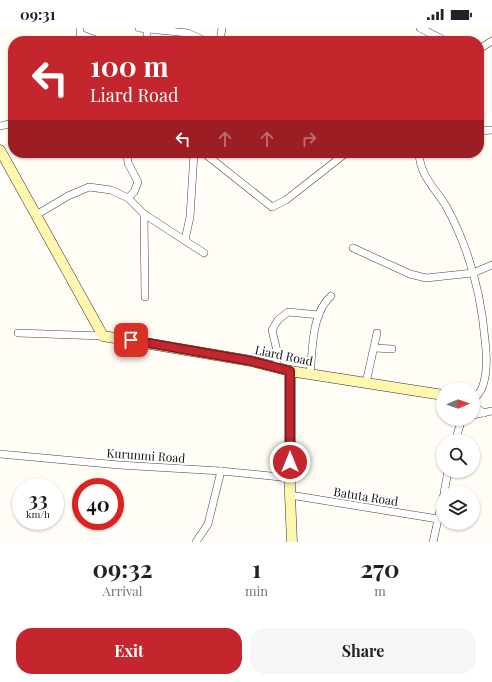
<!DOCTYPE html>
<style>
:root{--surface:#fff;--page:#f6f6f6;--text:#222;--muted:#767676;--accent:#c4262e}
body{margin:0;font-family:"Playfair Display",serif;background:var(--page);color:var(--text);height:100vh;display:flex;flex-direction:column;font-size:15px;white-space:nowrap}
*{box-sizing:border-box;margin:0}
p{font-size:13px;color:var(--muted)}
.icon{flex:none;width:22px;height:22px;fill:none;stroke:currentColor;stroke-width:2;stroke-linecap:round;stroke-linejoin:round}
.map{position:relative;height:514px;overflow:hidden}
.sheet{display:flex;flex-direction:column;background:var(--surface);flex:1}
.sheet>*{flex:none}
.top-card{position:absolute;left:8px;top:8px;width:476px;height:122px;border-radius:16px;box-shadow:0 1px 3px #0004;background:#c4262e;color:#fff;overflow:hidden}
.needle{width:26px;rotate:88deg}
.fabs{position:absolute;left:436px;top:354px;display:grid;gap:8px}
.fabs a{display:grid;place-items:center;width:44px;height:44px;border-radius:50%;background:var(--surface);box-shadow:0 1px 3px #0004;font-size:20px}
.speed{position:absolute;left:12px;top:450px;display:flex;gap:8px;font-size:20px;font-weight:700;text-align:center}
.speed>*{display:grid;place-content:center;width:52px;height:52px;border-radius:50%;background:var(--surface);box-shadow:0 1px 3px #0004;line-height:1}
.speed small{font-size:10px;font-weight:400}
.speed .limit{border:6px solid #d22;background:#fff;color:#111}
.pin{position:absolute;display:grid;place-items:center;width:34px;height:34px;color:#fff;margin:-17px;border-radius:8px;box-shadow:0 2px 6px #0006}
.me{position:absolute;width:44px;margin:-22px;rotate:0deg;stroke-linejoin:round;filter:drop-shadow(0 0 3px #0008)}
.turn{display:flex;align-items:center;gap:14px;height:84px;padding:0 16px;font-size:18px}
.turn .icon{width:52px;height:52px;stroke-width:2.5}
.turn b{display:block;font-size:28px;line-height:34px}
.lanes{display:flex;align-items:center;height:38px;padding:0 16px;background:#0003;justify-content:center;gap:20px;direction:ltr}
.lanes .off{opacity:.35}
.eta{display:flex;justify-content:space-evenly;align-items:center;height:68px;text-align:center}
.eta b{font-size:24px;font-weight:700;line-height:28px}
.action{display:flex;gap:8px;margin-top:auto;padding:8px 16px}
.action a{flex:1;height:46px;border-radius:16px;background:var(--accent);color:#fff;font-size:16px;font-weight:700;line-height:46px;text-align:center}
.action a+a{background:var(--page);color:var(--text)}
.status{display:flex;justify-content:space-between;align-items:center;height:28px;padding:0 20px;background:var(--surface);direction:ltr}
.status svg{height:11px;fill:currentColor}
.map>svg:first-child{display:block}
</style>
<div class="status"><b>09:31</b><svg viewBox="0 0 49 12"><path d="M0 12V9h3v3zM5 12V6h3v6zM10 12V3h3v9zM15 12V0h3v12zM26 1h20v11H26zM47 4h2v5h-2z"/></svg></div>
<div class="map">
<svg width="492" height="514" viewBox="0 0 492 514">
<rect width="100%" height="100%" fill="#fffdf5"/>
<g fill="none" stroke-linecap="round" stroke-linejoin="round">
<defs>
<g id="street">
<path d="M80,0v6l18,7"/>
<path d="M139,0l49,5 17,8"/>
<path d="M420,0l26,13"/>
<path d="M147,13v-13"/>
<path d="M220,13l2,-13"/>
<path d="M479,21l13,-8"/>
<path d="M0,98l13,-3"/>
<path d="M479,103l13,-1"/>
<path d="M127,125l1,10 10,19 -4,10 -6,6"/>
<path d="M204,125l68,54 14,-7 60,-47"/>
<path d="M419,125c1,23 16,35 27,53 23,42 35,87 39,134 2,16 3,33 -3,48 -2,5 -6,9 -9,12"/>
<path d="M144,186l1,83"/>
<path d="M36,187l32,-19 21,-9 22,3 17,8 16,16 60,39"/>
<path d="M185,212l5,-23 4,-64"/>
<path d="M353,220l57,26 16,4 47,-5 19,-8"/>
<path d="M18,305l85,3"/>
<path d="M375,320l17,1"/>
<path d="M277,340v-17l-5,-21 6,-10 10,-8 31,3"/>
<path d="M310,346c3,-25 1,-60 21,-78"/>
<path d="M366,355l11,-50"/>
<path d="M475,379l9,6"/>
<path d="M473,387l19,-4"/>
<path d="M455,413l7,-22"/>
<path d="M0,426l119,11 102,6 69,7"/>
<path d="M444,465l4,-22"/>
<path d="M290,467l148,24"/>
<path d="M196,514l12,-18 13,-53"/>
<path d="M433,514l10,-45"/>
</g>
<g id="secondary">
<path d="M0,122l103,186 148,25 39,10 153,24"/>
<path d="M290,343v124l2,47"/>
</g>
</defs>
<!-- street casing -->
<use href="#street" stroke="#444" stroke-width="8"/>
<!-- secondary casing -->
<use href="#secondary" stroke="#333" stroke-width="11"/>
<!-- street -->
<use href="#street" stroke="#fff" stroke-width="7"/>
<!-- secondary -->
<use href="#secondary" stroke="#fff6b0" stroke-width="10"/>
</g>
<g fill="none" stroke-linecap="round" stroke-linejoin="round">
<defs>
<path id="route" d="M131,312l120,21 39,10v91"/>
</defs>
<!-- route casing -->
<use href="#route" stroke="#7f191e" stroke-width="10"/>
<!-- route -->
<use href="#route" stroke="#c4262e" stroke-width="7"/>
</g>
<g text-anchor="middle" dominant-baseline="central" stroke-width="4" stroke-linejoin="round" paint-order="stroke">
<!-- street labels -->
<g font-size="12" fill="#111" stroke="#fff">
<text transform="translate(284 327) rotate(12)">Liard Road</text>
<text transform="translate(146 427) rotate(4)">Kurunmi Road</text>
<text transform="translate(366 468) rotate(9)">Batuta Road</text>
</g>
</g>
</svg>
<div class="fabs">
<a><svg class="needle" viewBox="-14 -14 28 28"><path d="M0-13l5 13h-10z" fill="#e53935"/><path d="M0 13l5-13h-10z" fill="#767676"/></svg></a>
<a><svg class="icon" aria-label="search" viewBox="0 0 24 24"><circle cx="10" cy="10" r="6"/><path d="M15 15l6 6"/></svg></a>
<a><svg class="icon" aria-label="layers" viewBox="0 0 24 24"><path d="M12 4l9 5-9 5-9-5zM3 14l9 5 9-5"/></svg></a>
</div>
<div class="speed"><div>33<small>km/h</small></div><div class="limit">40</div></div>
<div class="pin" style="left:131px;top:312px;background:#d93025"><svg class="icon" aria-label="arrive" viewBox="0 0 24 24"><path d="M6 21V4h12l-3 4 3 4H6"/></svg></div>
<svg class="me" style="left:290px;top:434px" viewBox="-20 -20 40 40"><circle r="17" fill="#c4262e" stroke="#fff" stroke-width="3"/><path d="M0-11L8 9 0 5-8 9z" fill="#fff"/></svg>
<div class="top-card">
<div class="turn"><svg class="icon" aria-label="left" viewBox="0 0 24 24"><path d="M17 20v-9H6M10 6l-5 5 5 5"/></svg><div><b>100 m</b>Liard Road</div></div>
<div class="lanes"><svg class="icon" aria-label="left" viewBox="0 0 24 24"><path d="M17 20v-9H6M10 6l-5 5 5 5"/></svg><svg class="icon off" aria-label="ahead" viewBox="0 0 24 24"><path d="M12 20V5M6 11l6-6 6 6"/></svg><svg class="icon off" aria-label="ahead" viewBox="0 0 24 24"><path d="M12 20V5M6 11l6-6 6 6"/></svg><svg class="icon off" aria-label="right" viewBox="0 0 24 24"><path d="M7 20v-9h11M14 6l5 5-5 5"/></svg></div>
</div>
</div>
<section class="sheet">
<div class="eta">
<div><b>09:32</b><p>Arrival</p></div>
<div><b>1</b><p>min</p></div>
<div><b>270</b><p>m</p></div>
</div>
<div class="action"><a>Exit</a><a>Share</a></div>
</section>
